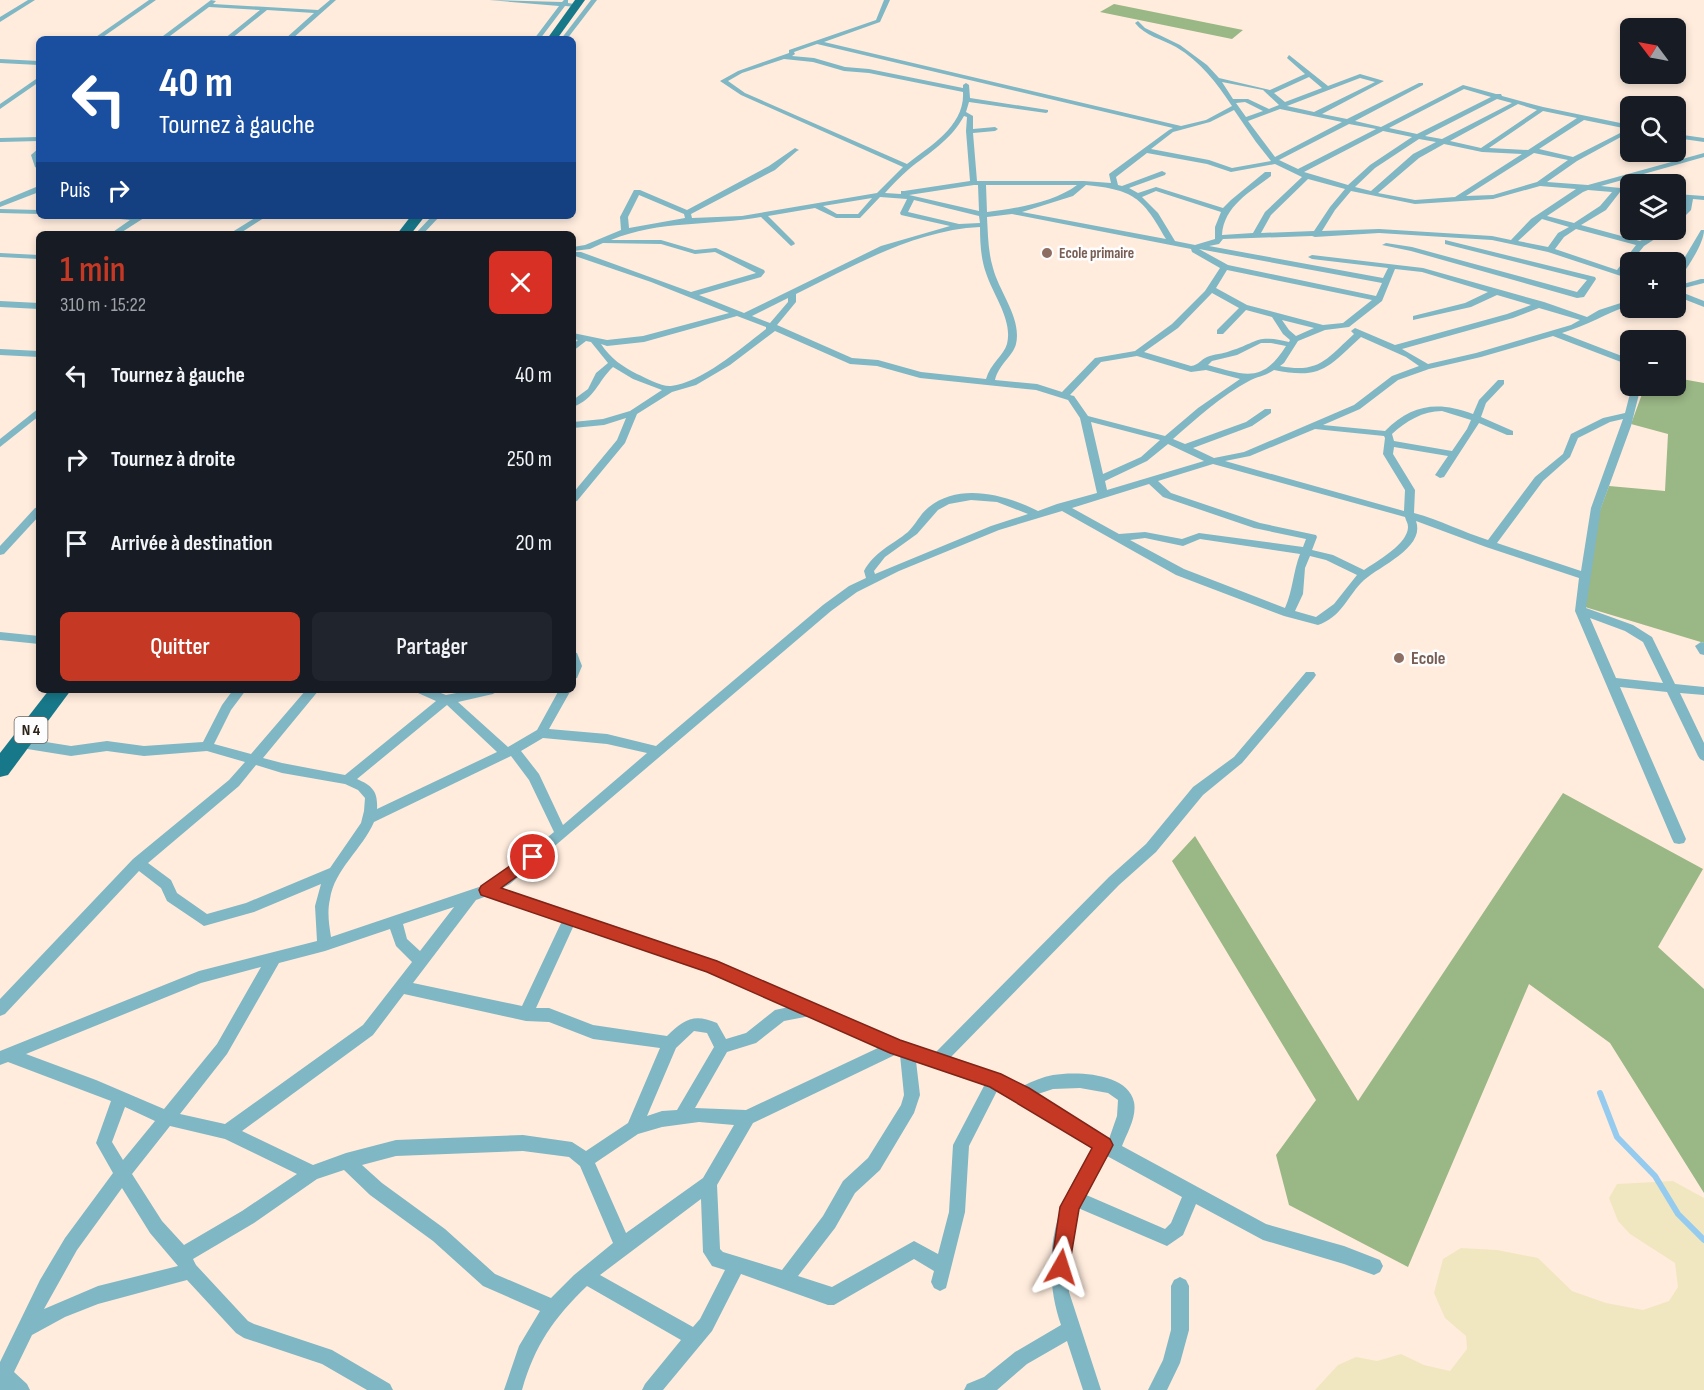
<!DOCTYPE html>
<html lang="fr">
<meta charset="utf-8">
<style>
:root{--surface:#171b24;--page:#20242c;--text:#f1f3f6;--muted:#9ea1a6;--accent:#c43824}
body{margin:0;font-family:"Sofia Sans Condensed",sans-serif;background:var(--page);color:var(--text);height:100vh;display:flex;flex-direction:column;font-size:22px;white-space:nowrap}
*{box-sizing:border-box;margin:0}
p{font-size:20px;color:var(--muted)}
.icon{flex:none;width:33px;height:33px;fill:none;stroke:currentColor;stroke-width:2;stroke-linecap:round;stroke-linejoin:round}
.map{position:relative;flex:1;overflow:hidden}
.details{position:absolute;left:36px;top:231px;width:540px;height:462px;display:flex;flex-direction:column;background:var(--surface);border-radius:9px;box-shadow:0 3px 9px #0003}
.details>*{flex:none}
.banner{position:absolute;left:36px;top:36px;width:540px;height:183px;border-radius:9px;box-shadow:0 3px 9px #0003;background:#1a4fa0;color:#fff;overflow:hidden}
.needle{width:39px;rotate:302deg}
.tools{position:absolute;left:1620px;top:18px;display:grid;gap:12px}
.tools a{display:grid;place-items:center;width:66px;height:66px;border-radius:9px;background:var(--surface);box-shadow:0 3px 9px #0003;font-size:30px}
.pin{position:absolute;display:grid;place-items:center;width:51px;height:51px;color:#fff;margin:-26px;border:3px solid #fff;border-radius:50%;box-shadow:0 2px 6px #0007}
.me{position:absolute;width:66px;margin:-33px;rotate:6deg;stroke-linejoin:round;filter:drop-shadow(0 0 4px #0008)}
.turn{display:flex;align-items:center;gap:21px;height:126px;padding:0 24px;font-size:27px}
.turn .icon{width:78px;height:78px;stroke-width:2.5}
.turn b{display:block;font-size:42px;line-height:51px}
.then{display:flex;align-items:center;height:57px;padding:0 24px;background:#0003;gap:12px;font-size:22px}
.round{display:grid;place-items:center;flex:none;width:63px;height:63px;border-radius:9px;background:var(--page)}
.head{display:flex;align-items:center;justify-content:space-between;height:102px;padding:0 24px}
h1{font-size:36px;font-weight:600;line-height:45px;color:var(--accent)}
.primary-button{display:flex;gap:12px;margin-top:auto;padding:12px 24px}
.primary-button a{flex:1;height:69px;border-radius:9px;background:var(--accent);color:#fff;font-size:24px;font-weight:600;line-height:69px;text-align:center}
.primary-button a+a{background:var(--page);color:var(--text)}
ul{padding:0;list-style:none}
li{display:flex;align-items:center;gap:18px;height:84px;padding:0 24px}
li div{flex:1}
li b{display:block;font-size:22px}
li em{font-style:normal}
.map>svg:first-child{display:block}
</style>
<div class="map">
<svg width="1704" height="1390" viewBox="0 0 1704 1390">
<rect width="100%" height="100%" fill="#ffecdd"/>
<!-- forest -->
<g fill="#9ab786">
<path d="M1114,4l129,26 -11,9 -132,-27z"/>
<path d="M1676,378l28,5v260l-119,-36 15,-97 9,-24 56,5 3,-57 -37,-10 14,-38h31z"/>
<path d="M1563,793l140,76 -45,78 46,42v204l-94,-150 -81,-59 -121,283 -119,-62 -13,-50 40,-55 -144,-239 23,-25 163,265z"/>
</g>
<!-- sand -->
<path fill="#f0e7c1" d="M1673,1181l31,17v192h-389l23,-25 18,-8 21,4 24,-7 23,11 26,6 17,-22 -1,-13 -21,-18 -11,-25 9,-34 18,-11 36,2 41,8 34,33 34,12 37,7 26,-9 9,-14 -3,-24 -45,-29 -12,-13 -9,-23 8,-14z"/>
<g fill="none" stroke-linecap="round" stroke-linejoin="round">
<!-- stream -->
<path stroke="#95cbef" stroke-width="6" d="M1600,1093l17,44 38,39 23,38 26,26"/>
<!-- minor -->
<g fill="#80b7c4" fill-rule="evenodd">
<path d="M28,0h7l-35,22v-5z"/>
<path d="M149,0h7l-56,39h-7z"/>
<path d="M211,0l5,1 -3,3 105,6 12,-10h6l-44,39h-7l29,-26 -47,-3 -36,29h-7l36,-29 -51,-3 -43,32h-7z"/>
<path d="M489,0l73,2 2,-2h4v3l12,2 -3,2 -12,-1 -25,33h-6l25,-33z"/>
<path d="M591,0h6l-30,39h-6z"/>
<path d="M884,0h6l-10,22 -56,20 357,84 25,-6 26,-14c-16,-24 -31,-44 -56,-59 -14,-8 -31,-11 -41,-24l3,-2 7,7 35,17 27,20 12,13 51,12 35,-16 -18,-16 2,-3 39,31 32,-12 24,7 -62,33 25,5 72,-36h4v2l-68,36 26,6 82,-42 33,9h5l1,2 41,11 87,18v7l-53,29 -30,21 41,3 116,-32v4l-103,29 29,3v4l-10,-1 -14,18 -25,15 59,16 20,-11h9l-25,16 -21,26 7,2v5l-82,-27 -56,-12 -113,-7 -64,4 -3,-1 -89,3 -4,5 -10,2 174,32 5,-10 -76,-9 -4,-2 4,-2 111,13 121,34 43,15 12,-7 31,-10v5c-23,8 -44,21 -68,28l65,25 3,3v8l-3,-1 -6,-6 -68,-26 -72,21 -52,12 -31,11 -38,29 -37,16 62,6c27,-27 53,-30 88,-17l6,-14 19,-20h6v4l-18,19 -5,14 32,14v4h-6l-28,-12 -35,54 -4,1 -5,-3 13,-19 -54,-9 -1,7 22,36 -1,23c26,7 49,19 74,27l47,-63 28,-23 8,-20 32,-16 22,-5 7,-27h9l-10,40 -30,82 -15,100 47,17 19,12 23,47 29,3v8l-24,-2 24,50v18l-4,-2 -2,-3 -31,-64 -47,-5 66,152 -2,4 -5,1 -5,-1 -2,-4 -97,-228 4,-33 -93,-31 -70,-26c10,28 -40,46 -55,62 -15,16 -20,34 -43,42l-34,-9 -108,-41 -114,-64 -63,19 -100,41 -42,21 -26,19 -321,273 -9,5 216,73 182,79 36,12 174,-176 37,-33 47,-57 41,-30 72,-85h8l2,3 -2,3 -72,85 -39,32 -47,57 -37,33 -169,173 50,17 23,11c9,-5 20,-9 30,-11 24,-4 75,-2 81,27 3,15 -7,31 -12,44l144,78 78,22 36,14 3,6 -3,6 -6,3 -30,-11 -81,-24 -67,-36 -13,31 -16,11 -89,-38 -9,46v38l32,98h-18l-16,-49 -40,23 -30,26h-33l3,-6 17,-7 31,-25 46,-27c-15,-43 -13,-92 7,-133 7,-15 17,-30 26,-44l-77,-49 -19,-10 -29,57 -4,66 -19,76 -6,3 -6,-3 -3,-6 3,-11 -20,-12 -80,46h-6l-87,-31 -29,57 -49,59h-21l3,-6 36,-44 -94,-54c-34,33 -52,59 -65,104h-18l15,-44 21,-35 -57,-25 -50,-45 -63,-46 -26,-25 -27,9 -63,44 -61,36 3,6 52,56 6,3 78,26 58,34 3,6h-26l-45,-26 -78,-26 -8,-5 -49,-53 -89,24 -33,13 -33,18 -18,37 13,12 3,6h-30v-28l40,-82 25,-42 48,-65 -17,-30 15,-42 -103,-39 -8,3v-14l199,-80 118,-30 -2,-35 6,-22 -67,28 -50,14 -37,-25 -6,-13 -22,-17 -134,143 -5,2v-17l133,-140 96,-79 16,-18 -38,-11 -63,5 -37,-5 -36,5 -50,-8 -4,-2 -2,-3 2,-3 4,-2 50,8 36,-5 37,5 59,-4 19,-37 11,-15h13l-15,20 -17,34 37,10 55,-64h13l-56,68 19,5 63,12 91,-74 -18,-8 -2,-3h17l13,5 26,-5h27l-6,4 -35,8 50,45 29,-17 22,-40h12l-22,39 58,5 49,12 167,-141 26,-19 17,-8 -2,-7c10,-19 28,-26 44,-39 8,-8 12,-18 21,-25 31,-25 77,-12 109,4l19,-7 40,-11 -17,-75 -12,-18 -32,-10 -116,-12 -43,-12 -27,-2 -75,-33 -45,34 -34,20 -24,7 -35,22 -12,29 -48,58 -4,1v-9l44,-53 9,-22 -22,7 -31,3v-6l30,-3 27,-8 32,-21 -29,-11 -20,-12c-16,15 -17,31 -40,40v-7l15,-11 8,-16 12,-10 -17,-21 -5,-1 -13,10v-7l5,-4 -5,-1v-6l34,7 36,-4 86,-23 -78,-31 -76,-26v-4h6l110,40 65,-19 -41,-21 -20,2 -34,-10 -58,-1 -13,6 -17,2v-4l12,-2 36,-15 -1,-13 14,-27h6l47,20 82,-44 26,-18 4,2 -2,1 -22,19 -84,44 1,4 50,-2 135,-23 26,-26 -162,-72 -21,-14 18,-10 51,-18v-3l87,-30zM817,44l356,84 -4,2 -60,44 2,9 -27,-2h-107l-4,-48 22,-2 3,-2 -3,-2 -22,2v-13l-7,-4 3,-10 77,11 2,-1v-2l-78,-12 -1,-13 -3,-2 -3,2v3l-94,-19 -24,-2 -31,-9 -22,-2 3,-2 -1,-2zM784,59l29,3 31,9 25,2 94,19c2,34 -33,54 -56,72l-162,-71 -17,-12 14,-8zM1309,77l13,11 -37,14 -11,-9zM1360,78l15,4 -61,30 -27,-6zM1222,82l41,8 16,15 -10,4 -21,-10h-15zM1464,89l27,8 -74,37 -28,-6zM1497,99l15,4 -70,36 -17,-3zM1245,102l18,9 -17,6 -10,-14zM1518,104l19,6 -56,38 -31,-7zM1280,109l62,13 -67,35 -27,-36zM1234,110l22,32 15,19 -39,7 -23,-8 -58,-11 22,-17 37,-10zM1543,111l34,7 -49,32 -39,-2zM964,116l3,1 -1,14 4,50 -66,10h-3v3l-16,-1c7,-8 15,-16 24,-24 20,-16 42,-29 55,-53zM1584,120l44,9 -55,28 -34,-8zM1349,124l27,5 -78,40 -19,-9zM1383,131l29,6 -42,28 -22,20 -44,-13zM1419,139l17,3 -23,12 -42,37 -16,-4 20,-19zM1444,144l38,8 40,2 -67,43 -40,3 -37,-7 41,-35zM1147,153l60,11 24,8 44,-8 27,13 -37,35 -12,21 -31,2c2,-29 28,-43 49,-59v-4h-6l-34,28 -8,8 -67,-21 -18,6 -9,-5 36,-13 1,-2 -4,-2 -40,15 -4,-1 -2,-8zM1534,153l34,7 -31,22 -44,13 -27,1zM1308,179l37,10 -15,18 -16,24 -53,2 10,-18zM974,185h4l1,26 -70,-16zM986,185h91c-22,17 -63,24 -90,27zM1086,185c48,5 56,12 80,54l-144,-27 51,-16zM1540,186l36,3 -45,30 -20,21 -19,-4 -113,-7 -57,2 13,-21 16,-19 64,13 78,-5zM1588,190l24,2 -12,14 -26,17 -27,-7 36,-24zM1156,191l65,21 -6,15v12l-20,6 -20,-4 -17,-28 -16,-16zM639,195l45,19 1,4 -56,10 -1,-11zM880,197l27,2 -7,14 1,2 49,11 -69,20 -137,67 -45,-18 62,-18 4,-5 -1,-2 -48,-22 -21,2 -34,-10h-50c48,-20 100,-14 150,-23l30,29 4,-2 -1,-2 -26,-26 47,-8 21,10h24zM872,198l-14,16h-21l-14,-8zM914,200l65,16 1,7 -21,1 -51,-12zM1012,214l179,35 1,3 28,16 -15,23 -33,33 -37,27 -40,7 -33,34 -25,-8 -42,-4c4,-16 18,-24 21,-36 6,-26 -17,-52 -23,-76 -5,-16 -5,-34 -6,-51zM1542,219l27,8 -11,6 -10,14 -30,-6zM980,227c0,16 1,32 6,46 7,22 27,47 21,71 -3,11 -17,20 -21,35l-65,-7 -43,-12 -26,-2 -75,-33 19,-23v-8c57,-28 119,-64 184,-67zM1576,229l60,16 -19,25 -62,-21 9,-12zM1199,249l183,34 -6,13 -148,-31zM1395,269l27,3 66,20 -23,11 -52,13v4l58,-13 26,-12 34,10 -24,9 -112,31 -40,-17 -4,3 3,3c-27,24 -34,40 -74,32l4,-3 14,-22 27,-11 24,-3 33,-26zM1227,270l145,30 -29,23 -20,2 -76,-20 -31,-17zM1212,293l27,15 -22,22v4h6l23,-24 26,7 11,17 7,6 -1,2c-34,-8 -30,0 -59,9 -7,3 -16,3 -23,6 -7,3 -8,8 -16,9l-47,-14 34,-24zM788,298v4l-18,21 -18,-7zM1539,308l41,12 -9,5 -95,28 -48,11 -26,-15 111,-31zM737,316l29,11v2c-23,18 -65,54 -95,57 -9,1 -25,-8 -34,-12 -14,-7 -27,-16 -36,-30l6,2 37,-4zM1282,320l32,8 -18,8 -7,-6zM1361,337l45,20 13,9 -27,10 -38,29 -110,47 -30,6 -21,-10 59,-22 19,-13v-4h-6l-19,13 -61,22 -12,-5c23,-20 49,-44 76,-58 9,-5 15,-4 25,-11 48,10 54,-3 87,-33zM1261,343h10l15,3c-24,38 -41,29 -78,19l4,-4 25,-6zM1137,356l54,16 15,-2 34,9 -42,29 -33,28 -77,-20 -14,-20 -4,-1 31,-33zM1442,411l29,9 -4,9 -15,22 -58,-10 -2,-7c14,-13 31,-23 50,-23zM1623,419l-32,89 -10,63 -84,-28 46,-62 27,-24 8,-19 32,-16zM1091,422l69,18 -19,17 -38,17zM1315,429l69,7 1,2 -2,16 22,36 -1,21 -179,-50 25,-5zM1168,444l36,17 -97,29 -2,-9 42,-20zM1213,464l192,53c1,4 3,6 3,10 0,17 -31,34 -44,43l-31,-15 -21,-5 5,-13 -1,-2 -56,-12 -89,-30 -13,-12zM1149,484l14,13 91,31 52,11 -3,8 -104,-14 -17,6 -37,-7 -26,2 -47,-26zM971,500l26,2 31,12 -37,12 -116,48 -1,-3 11,-14 32,-23 21,-24 11,-6zM1145,538l38,8 17,-7 100,15c-7,18 -7,36 -15,54l-101,-39 -54,-29zM1310,556l16,4 31,15 -23,29 -18,13 -21,-6 8,-17 2,-26zM1590,618l35,13 18,11 20,41 -47,-5zM447,705l50,47 -120,57c1,-17 -4,-23 -20,-30zM543,738l64,6 40,9 -84,72 -24,-51 -18,-23zM511,756l18,24 25,52 -54,44 -18,10 -151,51c-2,-13 -4,-25 -1,-38 4,-29 33,-51 44,-77zM256,765l26,8 63,11 13,6 7,8 -1,13 -3,12 -31,45 -84,35 -39,11 -30,-21 -6,-13 -23,-17 91,-77zM487,896l75,25 -40,85 -109,-23 63,-83zM454,907l-34,44 -13,-12 -4,-15zM574,925l134,46 81,36 -14,3 -29,23 -20,6 -9,-16c-23,-10 -33,-4 -50,13l-74,-11 -44,-17h-13zM390,929l6,17 16,16 -49,63 -138,99 -45,-10 47,-60 52,-91 46,-12zM261,967l-44,77 -53,65 -68,-29 -70,-26 175,-71zM404,994l122,27 23,1 44,17 67,9 -32,75 -42,28 -14,-9 -49,-7 -127,5 -50,13 -33,12 -71,-34 131,-96zM810,1016l70,31 -134,63 -51,-2 32,-56 29,-9 28,-22zM694,1031l13,2 7,14 -37,63 -15,1 -15,5 29,-68zM897,1054l3,1 4,40 -3,10 -33,53 -25,23 -20,35 -41,54 -59,-18 -3,-3 -3,-64 36,-62zM916,1061l69,23 -32,61 -4,67 -11,42 -24,-13 -82,46 -34,-11 37,-48 20,-35 25,-23 34,-57 6,-18zM1080,1088l28,5 10,7 -1,16 -8,23 -71,-45 15,-5zM125,1107l30,14 -32,39 -11,-18zM699,1122l35,3 -31,53 -77,55 -31,-70 43,-29 24,-7zM170,1126l55,13 72,35 -55,37 -58,34 -22,-24 -30,-47zM523,1151l46,6 11,9 33,77 -39,32 -23,23 -56,-24 -50,-45 -63,-46 -20,-18 34,-9zM1107,1156l75,41 -11,26 -6,6 -81,-35zM122,1188l28,45 28,33 -80,20 -54,23 33,-59zM701,1199l2,53 9,14 13,4 -25,49 -7,8 -93,-52z"/>
<path d="M0,59l39,2v4l-39,-2z"/>
<path d="M39,77v5l-39,27v-5z"/>
<path d="M1676,134l28,4v4l-28,-4z"/>
<path d="M39,137v4l-39,1v-4z"/>
<path d="M39,148v21l-4,-2 -4,-12z"/>
<path d="M36,187h3v5l-39,15v-5z"/>
<path d="M1676,194l28,2v4l-11,-1 -2,11 -15,15v-6l7,-9 3,-11 -10,-1z"/>
<path d="M0,209l39,1v4l-39,-1z"/>
<path d="M106,216h41l-28,18h-9l20,-14 -20,-2z"/>
<path d="M258,216h9l-28,18h-10z"/>
<path d="M432,216h8l-17,18h-8z"/>
<path d="M1701,230h3c0,13 -16,37 -25,49h-3v-7z"/>
<path d="M1445,240l150,37 1,2 -12,18 -7,1 -166,-47 -29,-6 4,-2 26,4 165,45 10,-12 -142,-36z"/>
<path d="M0,253l39,2v4l-39,-2z"/>
<path d="M1701,279h3v4l-28,7v-4z"/>
<path d="M1676,290l28,11v6l-28,-11z"/>
<path d="M0,301l39,2v6l-39,-2z"/>
<path d="M0,349l39,2v6l-39,-2z"/>
<path d="M39,408v8l-39,31v-8z"/>
<path d="M39,507v9l-35,38 -4,1v-9l35,-38z"/>
<path d="M0,632l39,4v8l-39,-4z"/>
<path d="M1701,642l3,1v12l-4,-1 -5,-8z"/>
<path d="M573,652l4,1 5,13 -5,12 -4,1z"/>
<path d="M1180,1277l6,3 3,6v44l-9,33 -13,27h-19l15,-30 8,-30v-44l3,-6z"/>
</g>
<!-- trunk -->
<g fill="#177889" fill-rule="evenodd">
<path d="M575,0h10l-28,39h-10z"/>
<path d="M411,216h14l-14,18h-14z"/>
<path d="M49,690h22l-63,85 -8,2v-24z"/>
</g>
</g>
<!-- route -->
<path fill="#c43824" stroke="#7f2417" stroke-width="1.5" d="M533,850l7,7 -2,4 -37,27 216,73 183,79 101,34 28,14 81,51 3,6 -3,6 -31,58 -11,65 -7,3 -7,-3 -3,-7 9,-60 32,-59 -102,-61 -100,-34 -183,-81 -226,-77 -2,-5 2,-4z"/>
<!-- markers -->
<g fill="#8d6e63" stroke="#fdfdfd" stroke-width="2">
<circle cx="1047" cy="253" r="6"/>
<circle cx="1399" cy="658" r="6"/>
</g>
<g text-anchor="middle" dominant-baseline="central" stroke-width="5" stroke-linejoin="round" paint-order="stroke">
<!-- far-education labels -->
<g font-size="15" font-weight="bold" fill="#785e54" stroke="#fdfdfd" text-anchor="start">
<text x="1059" y="253">Ecole primaire</text>
</g>
<!-- shield labels -->
<rect fill="#fdfdfd" stroke="#6c645d" stroke-width="1.5" x="14.5" y="717" width="33" height="26" rx="4.5"/>
<g font-size="16" font-weight="bold" fill="#2e2319">
<text x="31" y="730">N 4</text>
</g>
<!-- education labels -->
<g font-size="18" font-weight="bold" fill="#785e54" stroke="#fdfdfd" text-anchor="start">
<text x="1411" y="658">Ecole</text>
</g>
</g>
</svg>
<div class="tools">
<a><svg class="needle" viewBox="-14 -14 28 28"><path d="M0-13l5 13h-10z" fill="#e53935"/><path d="M0 13l5-13h-10z" fill="#9ea1a6"/></svg></a>
<a><svg class="icon" aria-label="search" viewBox="0 0 24 24"><circle cx="10" cy="10" r="6"/><path d="M15 15l6 6"/></svg></a>
<a><svg class="icon" aria-label="layers" viewBox="0 0 24 24"><path d="M12 4l9 5-9 5-9-5zM3 14l9 5 9-5"/></svg></a>
<a>+</a>
<a>−</a>
</div>
<div class="pin" style="left:533px;top:857px;background:#d93025"><svg class="icon" aria-label="arrive" viewBox="0 0 24 24"><path d="M6 21V4h12l-3 4 3 4H6"/></svg></div>
<svg class="me" style="left:1061px;top:1267px" viewBox="-20 -20 40 40"><path d="M0-17L14 15 0 8-14 15z" fill="#c43824" stroke="#fff" stroke-width="4"/></svg>
<div class="banner">
<div class="turn"><svg class="icon" aria-label="left" viewBox="0 0 24 24"><path d="M17 20v-9H6M10 6l-5 5 5 5"/></svg><div><b>40 m</b>Tournez à gauche</div></div>
<div class="then">Puis<svg class="icon" aria-label="right" viewBox="0 0 24 24"><path d="M7 20v-9h11M14 6l5 5-5 5"/></svg></div>
</div>
<section class="details">
<div class="head"><div><h1>1 min</h1><p>310 m · 15:22</p></div><a class="round" style="background:#d93025;color:#fff"><svg class="icon" aria-label="close" viewBox="0 0 24 24"><path d="M6 6l12 12M18 6L6 18"/></svg></a></div>
<ul>
<li><svg class="icon" aria-label="left" viewBox="0 0 24 24"><path d="M17 20v-9H6M10 6l-5 5 5 5"/></svg><div><b>Tournez à gauche</b></div><em>40 m</em></li>
<li><svg class="icon" aria-label="right" viewBox="0 0 24 24"><path d="M7 20v-9h11M14 6l5 5-5 5"/></svg><div><b>Tournez à droite</b></div><em>250 m</em></li>
<li><svg class="icon" aria-label="arrive" viewBox="0 0 24 24"><path d="M6 21V4h12l-3 4 3 4H6"/></svg><div><b>Arrivée à destination</b></div><em>20 m</em></li>
</ul>
<div class="primary-button"><a>Quitter</a><a>Partager</a></div>
</section>
</div>
